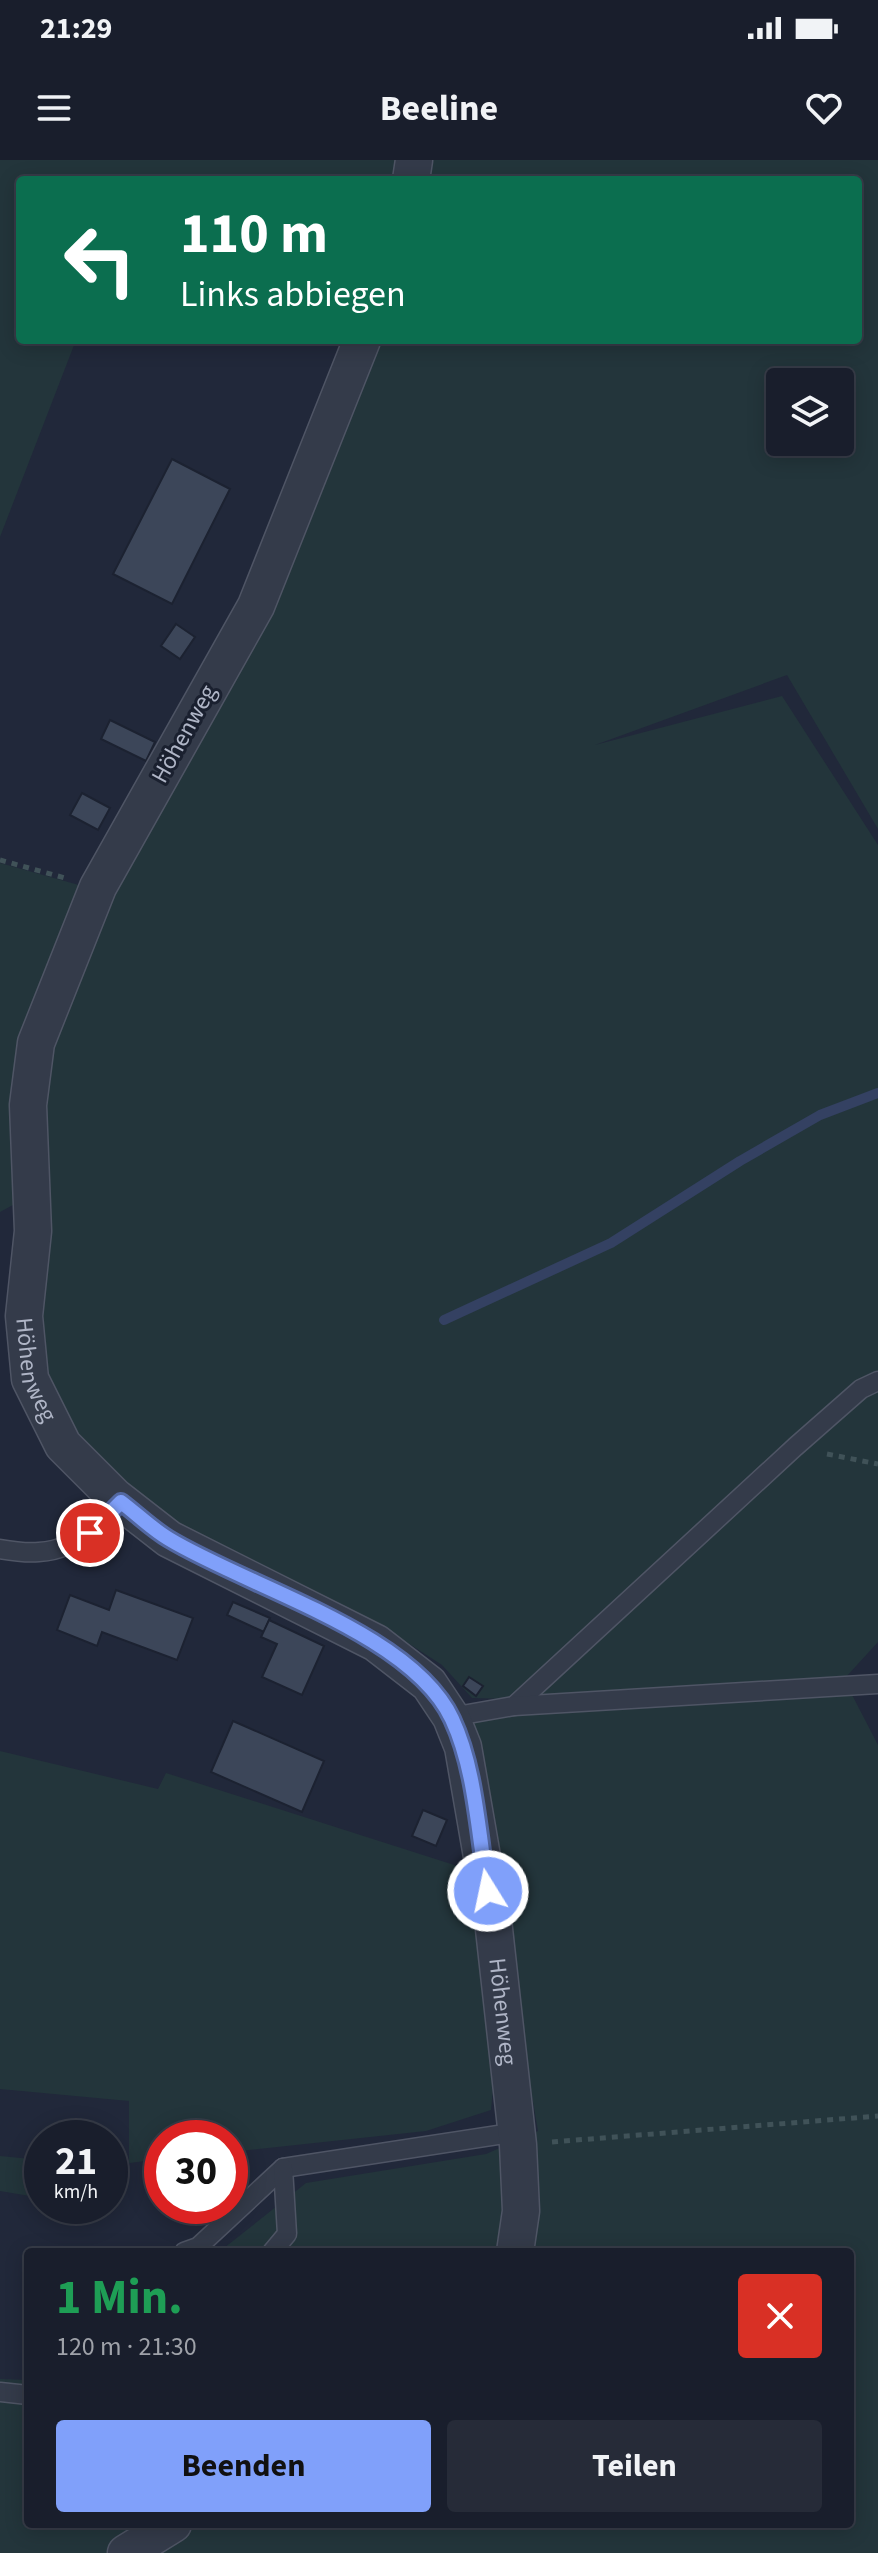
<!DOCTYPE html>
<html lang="de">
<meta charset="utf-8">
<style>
:root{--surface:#191e2c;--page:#262b38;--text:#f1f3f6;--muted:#9fa2a9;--line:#373c48;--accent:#80a0fa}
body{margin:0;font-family:"Source Sans 3",sans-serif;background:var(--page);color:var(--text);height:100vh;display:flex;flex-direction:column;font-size:30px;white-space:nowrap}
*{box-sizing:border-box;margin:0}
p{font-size:26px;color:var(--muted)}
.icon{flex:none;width:44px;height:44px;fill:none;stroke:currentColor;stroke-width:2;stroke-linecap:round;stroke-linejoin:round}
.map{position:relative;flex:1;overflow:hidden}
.panel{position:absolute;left:24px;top:2088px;width:830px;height:280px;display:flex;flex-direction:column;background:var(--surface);border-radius:8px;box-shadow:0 4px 20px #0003,0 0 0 2px var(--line)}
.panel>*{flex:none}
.banner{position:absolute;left:16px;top:16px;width:846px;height:168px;border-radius:8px;box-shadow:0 4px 20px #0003,0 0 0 2px var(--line);background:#0b6e4f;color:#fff;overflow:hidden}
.controls{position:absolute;left:766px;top:208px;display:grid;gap:16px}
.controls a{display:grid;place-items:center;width:88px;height:88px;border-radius:8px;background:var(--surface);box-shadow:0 4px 20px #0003,0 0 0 2px var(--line);font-size:40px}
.speed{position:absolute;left:24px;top:1960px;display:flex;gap:16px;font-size:40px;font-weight:700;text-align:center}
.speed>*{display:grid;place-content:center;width:104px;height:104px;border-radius:50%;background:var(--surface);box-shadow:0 4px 20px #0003,0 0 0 2px var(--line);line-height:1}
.speed small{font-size:20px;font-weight:400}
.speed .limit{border:12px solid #d22;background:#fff;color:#111}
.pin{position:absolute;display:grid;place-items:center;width:68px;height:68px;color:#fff;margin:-34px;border:4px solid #fff;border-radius:50%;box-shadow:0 2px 8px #0007}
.me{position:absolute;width:88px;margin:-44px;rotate:350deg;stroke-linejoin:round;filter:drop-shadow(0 0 6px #0008)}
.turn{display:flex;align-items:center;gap:28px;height:168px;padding:0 32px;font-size:36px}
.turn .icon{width:104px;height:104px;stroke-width:2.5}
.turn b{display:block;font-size:56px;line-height:68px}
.round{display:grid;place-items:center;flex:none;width:84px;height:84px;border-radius:8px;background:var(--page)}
.headline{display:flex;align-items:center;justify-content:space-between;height:136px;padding:0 32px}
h1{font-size:48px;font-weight:700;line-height:60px;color:#1e9e55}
.primary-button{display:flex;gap:16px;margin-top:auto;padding:16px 32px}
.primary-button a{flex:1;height:92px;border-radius:8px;background:var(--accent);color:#111;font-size:32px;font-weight:700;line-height:92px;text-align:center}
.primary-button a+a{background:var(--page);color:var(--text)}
.status{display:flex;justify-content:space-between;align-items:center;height:56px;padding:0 40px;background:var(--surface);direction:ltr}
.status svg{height:22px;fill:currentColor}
header{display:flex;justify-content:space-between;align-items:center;height:104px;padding:0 32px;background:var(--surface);font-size:36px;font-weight:700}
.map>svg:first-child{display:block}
</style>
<div class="status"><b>21:29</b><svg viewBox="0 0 49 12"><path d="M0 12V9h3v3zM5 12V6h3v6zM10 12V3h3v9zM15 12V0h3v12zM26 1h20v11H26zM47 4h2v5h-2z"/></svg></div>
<header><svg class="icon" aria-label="menu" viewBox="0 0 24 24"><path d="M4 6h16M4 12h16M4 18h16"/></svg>Beeline<svg class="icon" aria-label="heart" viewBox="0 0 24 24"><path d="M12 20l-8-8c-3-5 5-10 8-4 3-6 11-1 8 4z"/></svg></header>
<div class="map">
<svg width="878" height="2393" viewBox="0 0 878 2393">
<rect width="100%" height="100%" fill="#21283a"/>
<!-- green -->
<g fill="#23353b" fill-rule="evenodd">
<path d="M0,0h401l-3,20h-378v160h56l-76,197z"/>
<path d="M428,0h450v669l-91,-154 -192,70 187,-49 96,149v797l-32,35 -331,22 -43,-1 -30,-33 -45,-29 -158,-71 -71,-40 -87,-80 -43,-74 1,-274 24,-95 314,-662h481v-160h-434zM780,222h60v60h-60z"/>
<path d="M0,703l86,24 -43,101 -19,211 -24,13z"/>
<path d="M849,1529l29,56v808h-878v-174l28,1v144h822v-272h-631l87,-69 180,-29 52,-23 -69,-404 9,-6 39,-8z"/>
<path d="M0,1591l158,38 8,-16 307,98 21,205 -3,34 -65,21 -196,21v-14h-68v21l-33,4v-62l-129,-12z"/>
<path d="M0,1996l42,4v38l-42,-7z"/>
</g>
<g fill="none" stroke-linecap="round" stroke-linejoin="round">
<!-- stream -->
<path stroke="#344162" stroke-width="10" d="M444,1160l167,-77 129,-82 80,-46 58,-22"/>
</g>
<!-- building -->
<g fill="#3c4659" stroke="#1c2231" stroke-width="2">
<path d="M172,299l58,30 -58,115 -59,-30z"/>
<path d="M176,464l19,13 -15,22 -19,-13z"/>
<path d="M110,560l45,22 -9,19 -45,-22z"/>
<path d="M82,633l28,15 -12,22 -28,-15z"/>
<path d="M116,1430l77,28 -16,42 -75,-28 -5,14 -40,-16 13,-35 39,15z"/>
<path d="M233,1442l37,16 -6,14 -37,-17z"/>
<path d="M269,1460l55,26 -22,49 -40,-18 15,-33 -16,-7z"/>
<path d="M469,1517l14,9 -7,10 -13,-10z"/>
<path d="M233,1561l91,40 -22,51 -91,-40z"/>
<path d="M423,1650l24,10 -11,26 -24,-10z"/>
</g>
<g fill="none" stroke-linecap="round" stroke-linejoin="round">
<defs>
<g id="service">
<path d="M0,1389c61,11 79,-6 121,-47"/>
<path d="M514,1546l281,-259 66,-58 17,-8"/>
<path d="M451,1557l63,-11 364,-22"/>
<path d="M184,2092l14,-5 85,-79 234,-36"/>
<path d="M272,2092l15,-18 -4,-66"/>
<path d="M0,2232l28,3"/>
</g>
<g id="minor">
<path d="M411,20l3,-20"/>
<path id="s1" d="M362,180l-106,266 -158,281 -62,156 -8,62 5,126 -9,85 6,63 33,66 52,52 54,42 207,104 53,41 22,33 12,30 30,173 25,225 3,66 -6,41"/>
<path d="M126,2393l47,-29"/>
</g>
</defs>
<!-- service casing -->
<use href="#service" stroke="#4f5565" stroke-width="21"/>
<!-- minor casing -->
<use href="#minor" stroke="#4f5565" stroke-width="39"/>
<!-- path -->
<g stroke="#405258" stroke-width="5" stroke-dasharray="6 6" stroke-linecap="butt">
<path d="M0,700l65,18"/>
<path d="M827,1294l51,10"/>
<path d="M552,1982l326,-26"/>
</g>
<!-- service -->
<use href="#service" stroke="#343b4a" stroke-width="18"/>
<!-- minor -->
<use href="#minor" stroke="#343b4a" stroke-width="36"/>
</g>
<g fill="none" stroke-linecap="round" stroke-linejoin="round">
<defs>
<path id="route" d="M90,1373l31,-31c16,12 31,27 48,37 79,48 243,94 283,180 24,51 26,116 36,172"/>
</defs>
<!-- route casing -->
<use href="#route" stroke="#5368a2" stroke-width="20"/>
<!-- route -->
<use href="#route" stroke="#80a0fa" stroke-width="14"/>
</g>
<g text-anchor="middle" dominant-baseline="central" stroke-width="6" stroke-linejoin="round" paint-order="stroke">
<!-- street labels -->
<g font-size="24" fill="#afb5c6" stroke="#1a202f">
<text transform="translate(184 574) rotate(-61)">Höhenweg</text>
<text stroke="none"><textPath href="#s1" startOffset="1106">Höhenweg</textPath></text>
<text stroke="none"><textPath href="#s1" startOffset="1968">Höhenweg</textPath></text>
</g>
</g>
</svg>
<div class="controls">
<a><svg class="icon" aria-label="layers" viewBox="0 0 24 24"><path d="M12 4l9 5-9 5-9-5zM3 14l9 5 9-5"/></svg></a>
</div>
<div class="speed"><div>21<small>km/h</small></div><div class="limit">30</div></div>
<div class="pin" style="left:90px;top:1373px;background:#d93025"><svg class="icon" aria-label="arrive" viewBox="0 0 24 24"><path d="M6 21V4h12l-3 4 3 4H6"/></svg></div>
<svg class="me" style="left:488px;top:1731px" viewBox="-20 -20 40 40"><circle r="17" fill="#80a0fa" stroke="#fff" stroke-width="3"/><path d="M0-11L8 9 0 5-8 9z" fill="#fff"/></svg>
<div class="banner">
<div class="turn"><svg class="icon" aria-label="left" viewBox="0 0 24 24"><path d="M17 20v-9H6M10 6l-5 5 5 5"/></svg><div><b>110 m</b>Links abbiegen</div></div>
</div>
<section class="panel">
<div class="headline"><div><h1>1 Min.</h1><p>120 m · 21:30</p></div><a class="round" style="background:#d93025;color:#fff"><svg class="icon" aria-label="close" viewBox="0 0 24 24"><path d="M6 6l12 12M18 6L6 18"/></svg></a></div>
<div class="primary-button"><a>Beenden</a><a>Teilen</a></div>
</section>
</div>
